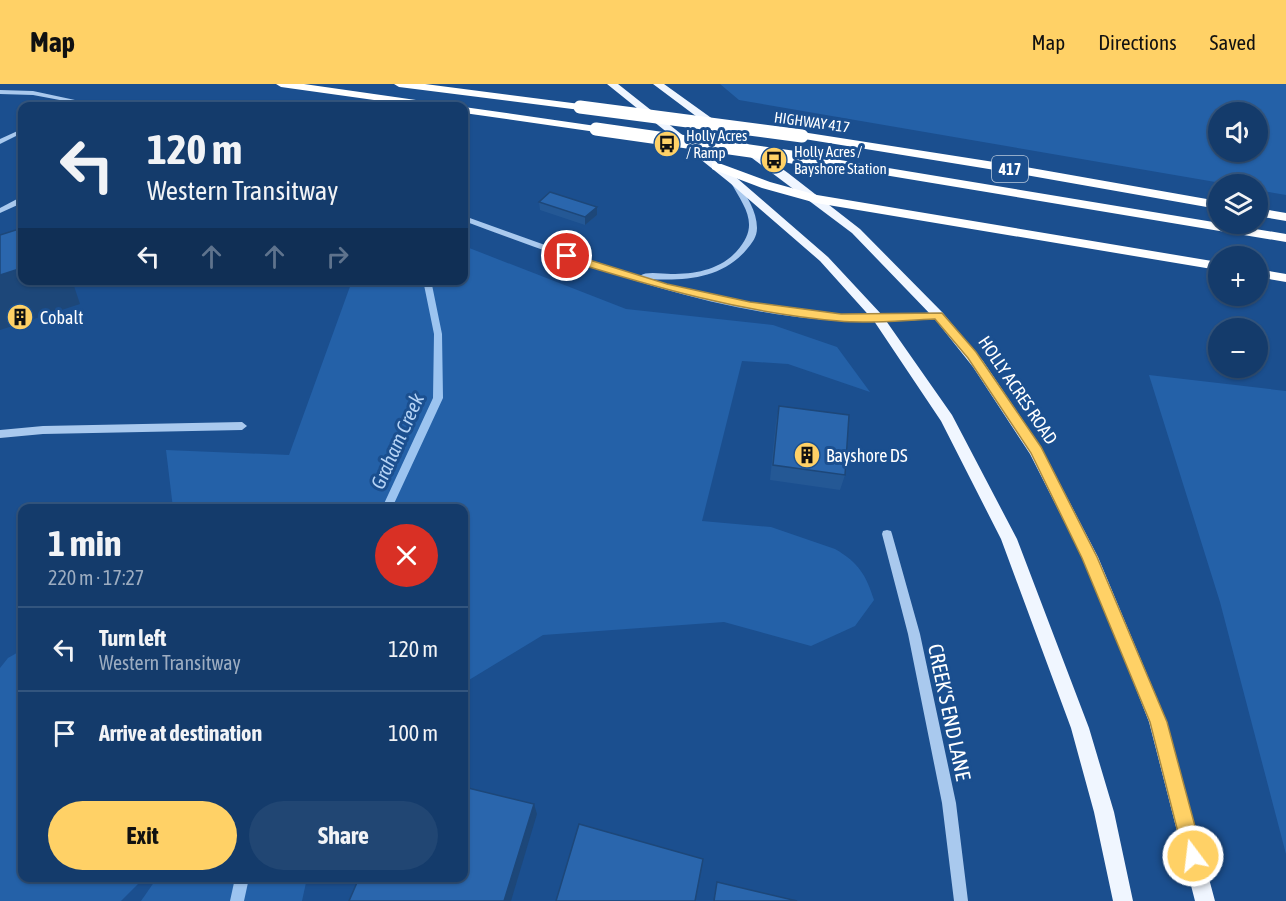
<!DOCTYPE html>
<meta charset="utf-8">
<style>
:root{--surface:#143b6b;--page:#214673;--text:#f1f3f6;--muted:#9dadc1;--line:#33557e;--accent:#ffd166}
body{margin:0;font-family:"Asap Condensed",sans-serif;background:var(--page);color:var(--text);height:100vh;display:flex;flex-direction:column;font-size:22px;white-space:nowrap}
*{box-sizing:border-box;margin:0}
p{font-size:20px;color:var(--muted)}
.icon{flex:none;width:33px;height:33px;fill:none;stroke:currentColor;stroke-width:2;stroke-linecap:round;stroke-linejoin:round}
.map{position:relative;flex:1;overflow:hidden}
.sheet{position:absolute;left:18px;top:420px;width:450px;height:378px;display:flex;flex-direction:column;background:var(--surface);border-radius:12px;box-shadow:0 2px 4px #0004,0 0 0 2px var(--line)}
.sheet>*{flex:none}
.guide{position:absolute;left:18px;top:18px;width:450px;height:183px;border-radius:12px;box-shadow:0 2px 4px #0004,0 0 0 2px var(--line);background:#143b6b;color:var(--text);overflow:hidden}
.fabs{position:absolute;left:1208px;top:18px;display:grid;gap:12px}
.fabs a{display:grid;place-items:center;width:60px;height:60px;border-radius:50%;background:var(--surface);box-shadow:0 2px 4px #0004,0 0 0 2px var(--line);font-size:30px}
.pin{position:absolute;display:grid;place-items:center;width:51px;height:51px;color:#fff;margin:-26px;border:3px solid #fff;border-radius:50%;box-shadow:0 2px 6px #0007}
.me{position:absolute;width:66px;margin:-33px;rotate:345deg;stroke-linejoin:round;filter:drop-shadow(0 0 4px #0008)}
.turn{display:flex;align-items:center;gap:21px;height:126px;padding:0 30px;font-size:27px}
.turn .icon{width:78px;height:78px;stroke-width:2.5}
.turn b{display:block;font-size:42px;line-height:51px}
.lanes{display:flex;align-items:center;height:57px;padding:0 30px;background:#0003;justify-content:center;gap:30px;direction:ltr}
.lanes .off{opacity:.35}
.round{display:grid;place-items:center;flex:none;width:63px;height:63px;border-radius:32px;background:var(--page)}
.overview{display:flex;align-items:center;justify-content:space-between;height:102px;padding:0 30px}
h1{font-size:36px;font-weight:700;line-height:45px}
.cta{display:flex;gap:12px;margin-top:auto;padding:12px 30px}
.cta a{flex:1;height:69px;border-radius:36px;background:var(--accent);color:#111;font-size:24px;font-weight:700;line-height:69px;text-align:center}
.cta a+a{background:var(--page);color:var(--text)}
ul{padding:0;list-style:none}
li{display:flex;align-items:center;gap:18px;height:84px;padding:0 30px;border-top:2px solid var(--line)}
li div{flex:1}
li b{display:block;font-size:22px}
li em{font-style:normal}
header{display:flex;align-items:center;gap:36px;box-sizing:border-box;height:84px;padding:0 30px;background:var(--accent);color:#111}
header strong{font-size:28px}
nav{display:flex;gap:33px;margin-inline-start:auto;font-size:21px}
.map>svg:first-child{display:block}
</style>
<header>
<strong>Map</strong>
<nav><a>Map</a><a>Directions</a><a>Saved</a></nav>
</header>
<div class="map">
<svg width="1286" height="817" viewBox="0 0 1286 817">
<rect width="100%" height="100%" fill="#1b4f8f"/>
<!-- green -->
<g fill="#2461a8" fill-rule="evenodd">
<path d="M720,0h566v111l-29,-5v-6h-30l-488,-84zM1218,28h39v40h-39z"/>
<path d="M464,162l162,63 147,16 64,22 33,45 -82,-28 -46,-3 -40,160 69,6 64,22c24,14 31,26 39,51l-19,26 -44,20 -87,-24 -181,13 -79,48v-175h-291l-7,-58 123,5 63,-174 112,-1z"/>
<path d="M1149,291l137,16v463l-66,-252z"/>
<path d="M22,566v228h122l-23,23h-121v-233l8,-10z"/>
<path d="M157,794h150l-5,23h-161z"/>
</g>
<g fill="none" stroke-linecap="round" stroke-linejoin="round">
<!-- stream -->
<g fill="#9cc4f0" fill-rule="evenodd">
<path d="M423,196h8l11,54 1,64 -51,110h-10l51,-110 1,-64z"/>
<path d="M235,794h14l-5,23h-14z"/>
</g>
<!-- minor -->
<g fill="#a9c9ee" fill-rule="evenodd">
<path d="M0,6l33,1 70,15h-11l-59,-11 -33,-1z"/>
<path d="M22,45v4l-22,11v-5z"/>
<path d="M731,95l7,2c8,15 19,30 19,47 0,9 -5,15 -10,21 -25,30 -62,32 -99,30 66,20 138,35 207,37 28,0 56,-2 83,-4l3,1v4c-17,4 -37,3 -54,4 -142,6 -292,-52 -423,-100v-4h3l92,33 81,26c6,-5 22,-2 31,-2 24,0 48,-4 65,-22 25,-27 9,-44 -6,-71z"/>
<path d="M19,114h3v5l-22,10v-5z"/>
<path d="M242,338l5,4 -5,4 -199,4 -43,4v-8l43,-4z"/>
<path d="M887,446l4,1 1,3 28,100 36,169 12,98h-14l-12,-98 -34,-169 -26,-100 1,-3z"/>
</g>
<!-- major -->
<g fill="#f0f6ff" fill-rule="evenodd">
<path d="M607,0h11l120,95 90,78 54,58 70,100 65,124 72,189 25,84 19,89h-20l-19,-89 -23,-84 -70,-189 -60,-118 -67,-100 -54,-60 -90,-78z"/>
<path d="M653,0h11l124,89 72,56 82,83 41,49 58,86 57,110 69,165 48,179h-20l-46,-179 -35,-89 -32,-76 -52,-103 -57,-87 -39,-49 -82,-85z"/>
</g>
<!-- highway -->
<g fill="#fff" fill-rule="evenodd">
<path d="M276,0h28l133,19 6,3h-26l-136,-19z"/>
<path d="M394,0h31l155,20 6,3 -6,3 -181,-23z"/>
<path d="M464,23l132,19 6,3 -6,3 -132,-19z"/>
<path d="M802,48l218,34 198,35v8l-198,-35 -222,-36 -2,-2z"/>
<path d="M834,75l452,75v8l-456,-76 -2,-3z"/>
<path d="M716,78l54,20 47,13 401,67v8l-402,-67 -54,-15 -50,-19v-6z"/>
<path d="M1257,124l29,5v8l-29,-5z"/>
<path d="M1257,185l29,5v8l-29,-5z"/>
</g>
<!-- highway-bridge -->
<g stroke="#fff" stroke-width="13">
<path d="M580,23l222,29"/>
<path d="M596,45l238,34"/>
</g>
</g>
<!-- wall -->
<g fill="#245895">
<path d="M539,118l58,13 -12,10 -45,-15z"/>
<path d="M779,322l66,69 -5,15 -70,-10 6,-58z"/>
</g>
<!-- shaded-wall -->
<g fill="#1d4779">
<path d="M597,123v8l-12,10v-8z"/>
<path d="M22,184v12h50l8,24 -80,26v-55z"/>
<path d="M534,720l3,10 -26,87h-7z"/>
</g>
<!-- building -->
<g fill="#2a66ad" stroke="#1d4779" stroke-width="1.5">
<path d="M550,108l47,15 -12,10 -46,-15z"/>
<path d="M22,144v40l-22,7v-40z"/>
<path d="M779,322l70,9 -4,60 -72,-10z"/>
<path d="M464,703l70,17 -30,97h-155l10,-23h105z"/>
<path d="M579,740l124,35 -8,42h-139z"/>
<path d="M717,798l80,19h-83z"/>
</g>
<!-- route -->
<path fill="#ffd166" stroke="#a68842" stroke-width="1.5" d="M567,169l100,31 83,18 91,12 101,-1 34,39 65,95 56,110 70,165 36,134 -3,7 -7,3 -6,-3 -3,-7 -34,-134 -68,-164 -51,-105 -63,-95 -33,-39c-31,1 -65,5 -96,2 -95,-8 -185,-34 -276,-62v-5z"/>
<!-- icons -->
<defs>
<symbol id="bus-disc" viewBox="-11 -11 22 22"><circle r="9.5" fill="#ffd166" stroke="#1b4f8f"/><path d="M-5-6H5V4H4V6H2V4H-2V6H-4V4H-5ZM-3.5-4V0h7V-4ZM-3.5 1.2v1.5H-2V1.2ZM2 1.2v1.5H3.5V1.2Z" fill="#111"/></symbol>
<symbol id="building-disc" viewBox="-11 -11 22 22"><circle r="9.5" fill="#ffd166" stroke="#1b4f8f"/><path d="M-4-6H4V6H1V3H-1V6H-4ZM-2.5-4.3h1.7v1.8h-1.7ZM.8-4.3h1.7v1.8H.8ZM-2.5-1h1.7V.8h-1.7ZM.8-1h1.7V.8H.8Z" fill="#111"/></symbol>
</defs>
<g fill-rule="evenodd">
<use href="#bus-disc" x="652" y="45" width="30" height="30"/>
<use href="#bus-disc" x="759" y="61" width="30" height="30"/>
<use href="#building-disc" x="5" y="218" width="30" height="30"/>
<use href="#building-disc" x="792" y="356" width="30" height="30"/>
</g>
<g text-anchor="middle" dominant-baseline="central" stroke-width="6" stroke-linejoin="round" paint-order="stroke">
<!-- far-street labels -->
<g font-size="15" fill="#fff" stroke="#1b4f8f">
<text transform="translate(812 38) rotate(8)">HIGHWAY 417</text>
</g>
<!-- far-poi labels -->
<g font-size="15" fill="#fff" stroke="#1b4f8f" text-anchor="start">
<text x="686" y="51">Holly Acres<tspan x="686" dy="17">/ Ramp</tspan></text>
<text x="794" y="67">Holly Acres /<tspan x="794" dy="17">Bayshore Station</tspan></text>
</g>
<!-- shield labels -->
<rect fill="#1b4f8f" stroke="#bbcadd" stroke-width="1.5" x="992" y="72" width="36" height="26" rx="4.5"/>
<g font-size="16" font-weight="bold" fill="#fff">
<text x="1010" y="85">417</text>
</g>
<!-- poi labels -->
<g font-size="18" fill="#fff" stroke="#1b4f8f" text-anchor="start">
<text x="40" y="233">Cobalt</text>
<text x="826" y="371">Bayshore DS</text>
</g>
<!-- street labels -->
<g font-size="18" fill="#fff" stroke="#1b4f8f">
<text transform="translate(1018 306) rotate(56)">HOLLY ACRES ROAD</text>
</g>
<!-- water labels -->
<g font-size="20" font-style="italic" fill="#b5d3f5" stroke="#1b4f8f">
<text transform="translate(397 357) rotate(-66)">Graham Creek</text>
</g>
<!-- near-street labels -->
<g font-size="21" fill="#fff" stroke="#1b4f8f">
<text transform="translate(950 628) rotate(78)">CREEK'S END LANE</text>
</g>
</g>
</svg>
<div class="fabs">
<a><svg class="icon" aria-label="sound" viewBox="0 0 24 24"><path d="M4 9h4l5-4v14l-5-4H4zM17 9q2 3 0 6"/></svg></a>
<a><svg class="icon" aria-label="layers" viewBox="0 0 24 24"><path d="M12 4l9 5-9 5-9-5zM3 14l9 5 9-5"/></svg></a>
<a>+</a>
<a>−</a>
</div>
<div class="pin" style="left:567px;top:172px;background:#d93025"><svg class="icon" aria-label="arrive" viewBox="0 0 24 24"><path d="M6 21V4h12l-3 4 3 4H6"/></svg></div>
<svg class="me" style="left:1193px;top:772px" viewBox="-20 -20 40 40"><circle r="17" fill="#ffd166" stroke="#fff" stroke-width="3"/><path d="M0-11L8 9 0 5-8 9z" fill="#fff"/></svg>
<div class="guide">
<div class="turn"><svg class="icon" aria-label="left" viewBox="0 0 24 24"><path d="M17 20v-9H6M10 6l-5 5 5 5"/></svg><div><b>120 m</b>Western Transitway</div></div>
<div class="lanes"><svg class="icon" aria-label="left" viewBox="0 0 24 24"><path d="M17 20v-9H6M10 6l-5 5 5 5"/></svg><svg class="icon off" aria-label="ahead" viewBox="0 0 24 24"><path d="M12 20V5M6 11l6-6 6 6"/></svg><svg class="icon off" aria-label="ahead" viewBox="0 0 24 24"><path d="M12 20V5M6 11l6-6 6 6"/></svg><svg class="icon off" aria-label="right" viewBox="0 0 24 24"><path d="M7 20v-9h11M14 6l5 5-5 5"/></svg></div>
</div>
<section class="sheet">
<div class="overview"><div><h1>1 min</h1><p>220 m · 17:27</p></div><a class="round" style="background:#d93025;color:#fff"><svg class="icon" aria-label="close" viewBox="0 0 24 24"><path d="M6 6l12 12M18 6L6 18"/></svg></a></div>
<ul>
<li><svg class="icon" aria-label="left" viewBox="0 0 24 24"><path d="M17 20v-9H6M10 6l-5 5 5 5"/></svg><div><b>Turn left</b><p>Western Transitway</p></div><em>120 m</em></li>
<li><svg class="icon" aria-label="arrive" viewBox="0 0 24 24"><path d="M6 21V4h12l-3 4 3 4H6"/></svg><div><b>Arrive at destination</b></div><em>100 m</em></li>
</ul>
<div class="cta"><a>Exit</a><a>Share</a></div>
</section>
</div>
